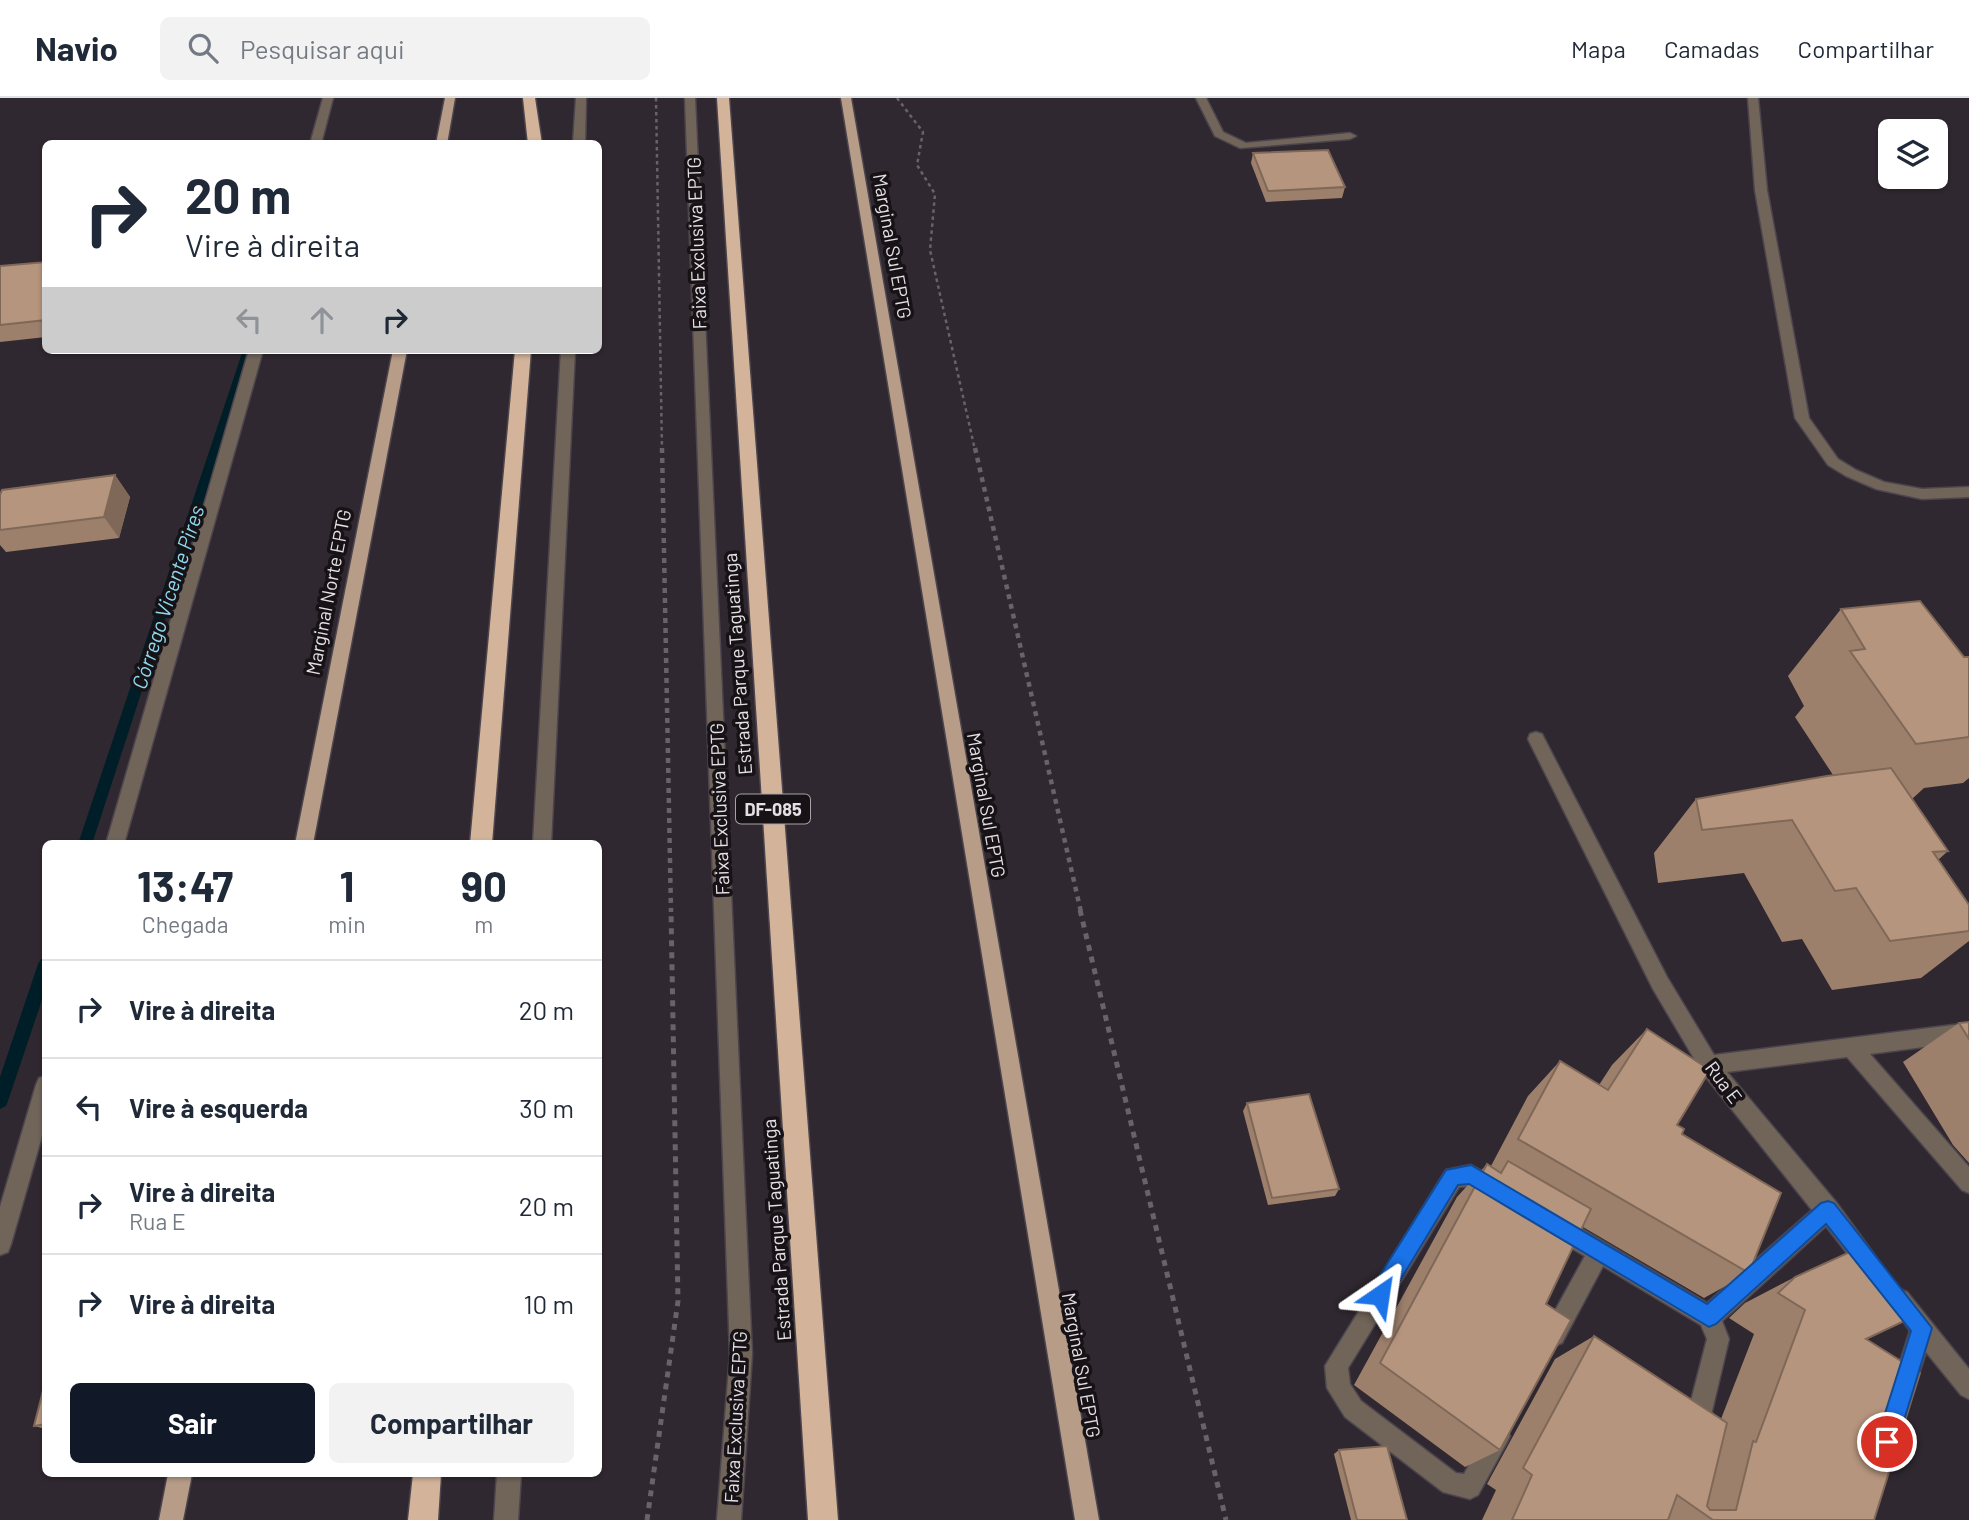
<!DOCTYPE html>
<html lang="pt">
<meta charset="utf-8">
<style>
:root{--surface:#fff;--page:#f2f2f3;--text:#1f2937;--muted:#747a83;--line:#e0e1e3;--accent:#111827}
body{margin:0;font-family:Barlow,sans-serif;background:var(--page);color:var(--text);height:100vh;display:flex;flex-direction:column;font-size:26px;white-space:nowrap}
*{box-sizing:border-box;margin:0}
p{font-size:23px;color:var(--muted)}
.icon{flex:none;width:38px;height:38px;fill:none;stroke:currentColor;stroke-width:2;stroke-linecap:round;stroke-linejoin:round}
.map{position:relative;flex:1;overflow:hidden}
.sheet{position:absolute;left:42px;top:742px;width:560px;height:637px;display:flex;flex-direction:column;background:var(--surface);border-radius:10px;box-shadow:0 2px 5px #0004}
.sheet>*{flex:none}
.top-card{position:absolute;left:42px;top:42px;width:560px;height:214px;border-radius:10px;box-shadow:0 2px 5px #0004;background:#fff;color:var(--text);overflow:hidden}
.controls{position:absolute;left:1878px;top:21px;display:grid;gap:14px}
.controls a{display:grid;place-items:center;width:70px;height:70px;border-radius:10px;background:var(--surface);box-shadow:0 2px 5px #0004;font-size:35px}
.pin{position:absolute;display:grid;place-items:center;width:60px;height:60px;color:#fff;margin:-30px;border:4px solid #fff;border-radius:50%;box-shadow:0 2px 7px #0007}
.me{position:absolute;width:77px;margin:-38px;rotate:32deg;stroke-linejoin:round;filter:drop-shadow(0 0 5px #0008)}
.turn{display:flex;align-items:center;gap:24px;height:147px;padding:0 28px;font-size:32px}
.turn .icon{width:91px;height:91px;stroke-width:2.5}
.turn b{display:block;font-size:49px;line-height:60px}
.lanes{display:flex;align-items:center;height:66px;padding:0 28px;background:#0003;justify-content:center;gap:35px;direction:ltr}
.lanes .off{opacity:.35}
.eta{display:flex;justify-content:space-evenly;align-items:center;height:119px;text-align:center}
.eta b{font-size:42px;font-weight:700;line-height:49px}
.action{display:flex;gap:14px;margin-top:auto;padding:14px 28px}
.action a{flex:1;height:80px;border-radius:10px;background:var(--accent);color:#fff;font-size:28px;font-weight:700;line-height:80px;text-align:center}
.action a+a{background:var(--page);color:var(--text)}
ul{padding:0;list-style:none}
li{display:flex;align-items:center;gap:21px;height:98px;padding:0 28px;border-top:2px solid var(--line)}
li div{flex:1}
li b{display:block;font-size:26px}
li em{font-style:normal}
header{display:flex;align-items:center;gap:42px;box-sizing:border-box;height:98px;padding:0 35px;background:var(--surface);border-bottom:2px solid var(--line)}
header strong{font-size:33px}
nav{display:flex;gap:38px;margin-inline-start:auto;font-size:24px}
.search{width:490px;height:63px;background:var(--page);display:flex;align-items:center;gap:18px;box-sizing:border-box;padding:0 24px;border-radius:10px;color:var(--muted);font-size:26px}
.map>svg:first-child{display:block}
</style>
<header>
<strong>Navio</strong>
<div class="search"><svg class="icon" aria-label="search" viewBox="0 0 24 24"><circle cx="10" cy="10" r="6"/><path d="M15 15l6 6"/></svg>Pesquisar aqui</div>
<nav><a>Mapa</a><a>Camadas</a><a>Compartilhar</a></nav>
</header>
<div class="map">
<svg width="1969" height="1422" viewBox="0 0 1969 1422">
<rect width="100%" height="100%" fill="#302830"/>
<g fill="none" stroke-linecap="round" stroke-linejoin="round">
<!-- stream -->
<g fill="#001e27" fill-rule="evenodd">
<path d="M243,252h10l-161,494h-14z"/>
<path d="M46,859v31l-38,113 -2,5 -6,3v-32l38,-113 3,-5z"/>
</g>
<defs>
<g id="service">
<path d="M576,0h10l-1,46h-12z"/>
<path d="M685,0h10l57,1256 -11,166h-24l13,-166z"/>
<path d="M1196,0h10l17,34 23,11 104,-10 6,3 -6,3 -110,9 -25,-12z"/>
<path d="M1748,0h10l9,92 42,228 29,41 18,11 28,12 38,7 47,-2v10l-47,2 -46,-10 -30,-13 -18,-11 -33,-47 -40,-228z"/>
<path d="M561,252h14l-24,494h-18z"/>
<path d="M497,1376h24l-3,46h-24z"/>
</g>
<g id="minor">
<path d="M323,0h10l-12,46h-11z"/>
<path d="M249,252h14l-139,494h-18z"/>
<path d="M1536,634l6,2 125,243 47,78 255,-32v18l-99,13 99,113v26l-7,-3 -115,-133 -120,15 109,130 47,65 -3,8 -8,3 -8,-3 -38,-49 -104,95 7,18 -21,89 -4,8 -8,4 -8,-4 -4,-8 23,-89 -6,-14 -98,-59 -41,77 -8,3 -8,-3 -3,-8 3,-8 39,-71 -34,-20 -3,-8 3,-8 8,-3 8,3 140,83 105,-93 -110,-138 -49,-83 -125,-250 2,-5z"/>
<path d="M46,978v46l-35,122 -3,8 -8,3v-48l36,-122 3,-7z"/>
<path d="M1471,1067l32,18 4,7 -4,7 -7,3 -27,-14 -10,1 -111,181 2,16 11,17 95,72 8,1 26,-46 8,-4 8,4 4,8 -4,8 -28,51 -8,4 -27,-7 -98,-75 -18,-29 -2,-22 121,-196z"/>
<path d="M1899,1191l8,3 62,77v30l-8,-4 -35,-43 -15,46 -8,4 -8,-4 -4,-8 19,-59 -22,-31 3,-8z"/>
</g>
<g id="primary">
<path d="M445,0h10l-8,46h-11z"/>
<path d="M841,0h10l248,1422h-24z"/>
<path d="M393,252h14l-94,494h-18z"/>
<path d="M168,1376h24l-9,46h-24z"/>
</g>
<g id="motorway">
<path d="M523,0h12l7,46h-14z"/>
<path d="M717,0h12l109,1422h-30z"/>
<path d="M515,252h16l-39,494h-22z"/>
<path d="M413,1376h28l-3,46h-30z"/>
</g>
</defs>
<!-- service casing -->
<use href="#service" stroke="#4d454d" stroke-width="3"/>
<!-- minor casing -->
<use href="#minor" stroke="#4d454d" stroke-width="3"/>
<!-- primary casing -->
<use href="#primary" stroke="#4d454d" stroke-width="3"/>
<!-- motorway casing -->
<use href="#motorway" stroke="#4d454d" stroke-width="3"/>
<!-- path-far2 -->
<g stroke="#696269" stroke-width="2.5" stroke-dasharray="3.5 3.5" stroke-linecap="butt">
<path d="M656,0l6,352"/>
<path d="M897,0l26,34 -6,33 18,29 -5,56 45,200"/>
</g>
<!-- path-far1 -->
<g stroke="#696269" stroke-width="4.5" stroke-dasharray="5 5" stroke-linecap="butt">
<path d="M662,350l9,464"/>
<path d="M975,350l106,464"/>
</g>
<!-- path -->
<g stroke="#696269" stroke-width="5" stroke-dasharray="6 6" stroke-linecap="butt">
<path d="M1080,812l146,610"/>
<path d="M647,1422l31,-219 -7,-391"/>
</g>
<!-- service -->
<use href="#service" fill="#71655a" fill-rule="evenodd"/>
<!-- minor -->
<use href="#minor" fill="#71655a" fill-rule="evenodd"/>
<!-- primary -->
<use href="#primary" fill="#b79d88" fill-rule="evenodd"/>
<!-- motorway -->
<use href="#motorway" fill="#d3b49a" fill-rule="evenodd"/>
</g>
<!-- wall -->
<g fill="#9d806c">
<path d="M1253,55l92,34 -3,11 -76,4 -15,-39z"/>
<path d="M46,164v75l-46,5v-76z"/>
<path d="M115,377l15,22 -11,41 -113,14 -6,-7v-15z"/>
<path d="M1841,511l123,48h5v121l-6,5 -39,5 -12,11 36,52 -10,9 31,45v36l-48,37 -89,12 -30,-51 -20,3 -38,-69 -86,10 -4,-30 42,-54 137,-24 -38,-58 9,-11 -16,-30z"/>
<path d="M1969,924v141l-16,-18 -50,-83 56,-39z"/>
<path d="M1647,931l30,96 5,9 67,139 -45,25 -121,-71 -37,77 -46,146 -35,17 -111,-82 103,-188 30,-33 4,2 37,-70 32,-35 39,24 13,-20z"/>
<path d="M1247,1005l92,86 -4,7 -67,9 -25,-94z"/>
<path d="M1795,1179l71,62 8,181h-392l14,-30 -9,-6 68,-125 39,-23 127,83 33,-85 -25,-16 16,-15z"/>
<path d="M46,1281v50l-12,-3z"/>
<path d="M1339,1352l68,70h-56l-17,-66z"/>
</g>
<!-- shaded-wall -->
<path fill="#7f6858" d="M115,377l15,22 -11,41 -15,-21z"/>
<!-- building -->
<g fill="#b6957e" stroke="#7f6858" stroke-width="2">
<path d="M1328,52l17,37 -77,4 -15,-38z"/>
<path d="M46,164v58l-46,5v-59z"/>
<path d="M115,377l-11,42 -104,13v-35l2,-5z"/>
<path d="M1920,503l44,56h5v80l-53,7 -66,-93 15,-2 -24,-40z"/>
<path d="M1891,670l57,83 -15,1 36,53v26l-79,10 -34,-53 -21,3 -43,-71 -90,10 -6,-31 131,-23z"/>
<path d="M1969,924v17l-10,-16z"/>
<path d="M1647,931l63,41 -33,55 7,4 -2,5 99,59 -32,80 -231,-134 42,-78 48,29z"/>
<path d="M1309,996l30,95 -67,9 -25,-95z"/>
<path d="M1508,1063l83,48 -45,95 25,16 -71,130 -120,-87 107,-199 14,9z"/>
<path d="M1861,1149l54,69 -49,23 54,34 -46,147h-161l-36,-25 -9,25h-156l20,-45 -9,-7 71,-132 133,87 -20,83 3,4h26l17,-69 3,1 49,-132 -27,-17 17,-16z"/>
<path d="M46,1281v45l-12,2z"/>
<path d="M1387,1348l20,74h-50l-18,-70z"/>
</g>
<!-- route -->
<path fill="#1a73e8" stroke="#114b97" stroke-width="2" d="M1471,1067l236,139 114,-101 7,-2 6,2 98,125 -37,122 -8,3 -8,-3 -3,-8 35,-111 -85,-107 -110,100 -7,3 -240,-143 -11,1 -71,117 -7,3 -8,-3 -3,-7 3,-7 74,-118z"/>
<g text-anchor="middle" dominant-baseline="central" stroke-width="7" stroke-linejoin="round" paint-order="stroke">
<!-- shield labels -->
<rect fill="#161216" stroke="#a7a2a7" stroke-width="2" x="736" y="696.5" width="74" height="29" rx="5"/>
<g font-size="18" font-weight="bold" fill="#e5e0e5">
<text x="773" y="711">DF-085</text>
</g>
<!-- street labels -->
<g font-size="19" fill="#e5e0e5" stroke="#161216">
<text transform="translate(696 145) rotate(-92)">Faixa Exclusiva EPTG</text>
<text transform="translate(893 148) rotate(80)">Marginal Sul EPTG</text>
<text transform="translate(328 494) rotate(-79)">Marginal Norte EPTG</text>
<text transform="translate(737 566) rotate(-94)">Estrada Parque Taguatinga</text>
<text transform="translate(987 707) rotate(80)">Marginal Sul EPTG</text>
<text transform="translate(719 711) rotate(-92)">Faixa Exclusiva EPTG</text>
<text transform="translate(1724 984) rotate(53)">Rua E</text>
<text transform="translate(776 1132) rotate(-94)">Estrada Parque Taguatinga</text>
<text transform="translate(1082 1267) rotate(80)">Marginal Sul EPTG</text>
<text transform="translate(735 1319) rotate(-87)">Faixa Exclusiva EPTG</text>
</g>
<!-- water labels -->
<g font-size="21" font-style="italic" fill="#8dd8ef" stroke="#161216">
<text transform="translate(167 499) rotate(-72)">Córrego Vicente Pires</text>
</g>
</g>
</svg>
<div class="controls">
<a><svg class="icon" aria-label="layers" viewBox="0 0 24 24"><path d="M12 4l9 5-9 5-9-5zM3 14l9 5 9-5"/></svg></a>
</div>
<div class="pin" style="left:1887px;top:1344px;background:#d93025"><svg class="icon" aria-label="arrive" viewBox="0 0 24 24"><path d="M6 21V4h12l-3 4 3 4H6"/></svg></div>
<svg class="me" style="left:1380px;top:1197px" viewBox="-20 -20 40 40"><path d="M0-17L14 15 0 8-14 15z" fill="#1a73e8" stroke="#fff" stroke-width="4"/></svg>
<div class="top-card">
<div class="turn"><svg class="icon" aria-label="right" viewBox="0 0 24 24"><path d="M7 20v-9h11M14 6l5 5-5 5"/></svg><div><b>20 m</b>Vire à direita</div></div>
<div class="lanes"><svg class="icon off" aria-label="left" viewBox="0 0 24 24"><path d="M17 20v-9H6M10 6l-5 5 5 5"/></svg><svg class="icon off" aria-label="ahead" viewBox="0 0 24 24"><path d="M12 20V5M6 11l6-6 6 6"/></svg><svg class="icon" aria-label="right" viewBox="0 0 24 24"><path d="M7 20v-9h11M14 6l5 5-5 5"/></svg></div>
</div>
<section class="sheet">
<div class="eta">
<div><b>13:47</b><p>Chegada</p></div>
<div><b>1</b><p>min</p></div>
<div><b>90</b><p>m</p></div>
</div>
<ul>
<li><svg class="icon" aria-label="right" viewBox="0 0 24 24"><path d="M7 20v-9h11M14 6l5 5-5 5"/></svg><div><b>Vire à direita</b></div><em>20 m</em></li>
<li><svg class="icon" aria-label="left" viewBox="0 0 24 24"><path d="M17 20v-9H6M10 6l-5 5 5 5"/></svg><div><b>Vire à esquerda</b></div><em>30 m</em></li>
<li><svg class="icon" aria-label="right" viewBox="0 0 24 24"><path d="M7 20v-9h11M14 6l5 5-5 5"/></svg><div><b>Vire à direita</b><p>Rua E</p></div><em>20 m</em></li>
<li><svg class="icon" aria-label="right" viewBox="0 0 24 24"><path d="M7 20v-9h11M14 6l5 5-5 5"/></svg><div><b>Vire à direita</b></div><em>10 m</em></li>
</ul>
<div class="action"><a>Sair</a><a>Compartilhar</a></div>
</section>
</div>
